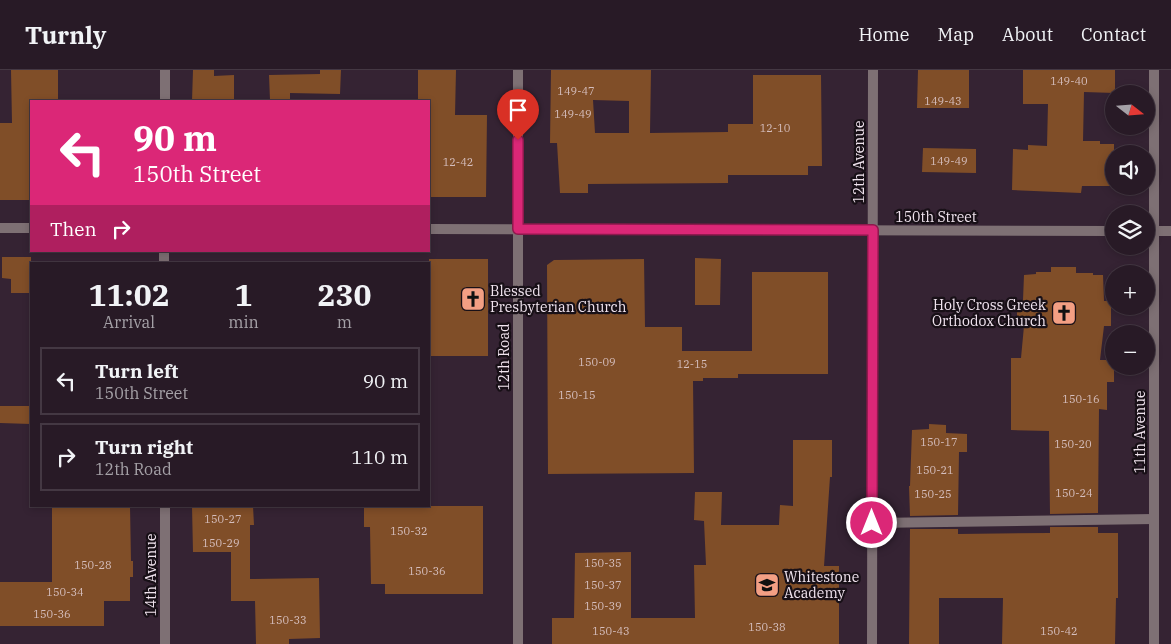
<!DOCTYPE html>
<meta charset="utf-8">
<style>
:root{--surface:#281a26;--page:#342732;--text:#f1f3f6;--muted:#a5a1a7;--line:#443843}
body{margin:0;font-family:"IBM Plex Serif",serif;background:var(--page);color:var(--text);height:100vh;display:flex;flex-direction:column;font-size:19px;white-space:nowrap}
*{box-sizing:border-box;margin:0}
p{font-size:16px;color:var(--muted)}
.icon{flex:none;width:28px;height:28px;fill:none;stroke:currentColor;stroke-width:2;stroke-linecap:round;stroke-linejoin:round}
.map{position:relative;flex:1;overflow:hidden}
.side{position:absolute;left:30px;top:192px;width:400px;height:245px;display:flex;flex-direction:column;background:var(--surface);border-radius:0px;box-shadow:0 2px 8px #0003,0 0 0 1px var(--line)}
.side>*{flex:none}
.banner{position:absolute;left:30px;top:30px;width:400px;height:152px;border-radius:0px;box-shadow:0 2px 8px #0003,0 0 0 1px var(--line);background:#db2777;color:#fff;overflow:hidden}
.needle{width:32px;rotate:107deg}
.tools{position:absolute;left:1105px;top:15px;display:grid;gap:10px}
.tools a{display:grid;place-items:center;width:50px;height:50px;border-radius:50%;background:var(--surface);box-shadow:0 2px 8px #0003,0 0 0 1px var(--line);font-size:25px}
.pin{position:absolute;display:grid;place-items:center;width:42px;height:42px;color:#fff;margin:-51px -21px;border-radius:50% 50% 50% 0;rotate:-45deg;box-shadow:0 0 5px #0007}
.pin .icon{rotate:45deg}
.me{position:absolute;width:55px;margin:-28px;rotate:0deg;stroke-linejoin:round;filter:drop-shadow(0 0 4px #0008)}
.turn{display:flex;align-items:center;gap:18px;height:105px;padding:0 20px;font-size:22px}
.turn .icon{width:65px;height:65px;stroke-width:2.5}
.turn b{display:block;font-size:35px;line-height:42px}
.then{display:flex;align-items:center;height:48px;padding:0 20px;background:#0003;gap:10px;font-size:19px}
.eta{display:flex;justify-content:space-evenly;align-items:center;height:85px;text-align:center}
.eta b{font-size:30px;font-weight:700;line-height:35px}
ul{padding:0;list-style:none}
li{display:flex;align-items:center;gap:15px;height:68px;margin:0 10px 8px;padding:0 10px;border:2px solid var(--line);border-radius:0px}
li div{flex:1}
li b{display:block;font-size:19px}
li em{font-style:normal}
header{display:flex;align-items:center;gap:30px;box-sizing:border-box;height:70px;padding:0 25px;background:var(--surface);border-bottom:1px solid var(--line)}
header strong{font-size:24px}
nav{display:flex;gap:28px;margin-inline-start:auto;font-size:18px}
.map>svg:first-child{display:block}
</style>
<header>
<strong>Turnly</strong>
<nav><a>Home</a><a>Map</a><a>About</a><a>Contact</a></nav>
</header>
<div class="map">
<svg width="1171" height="574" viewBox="0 0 1171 574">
<rect width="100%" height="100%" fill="#352333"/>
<!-- building -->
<g fill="#804e28" fill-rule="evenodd">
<path d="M11,0h47v31h-27v99h-31v-77h12z"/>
<path d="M193,0h21v6l20,-1v26h-42z"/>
<path d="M320,0h21l-1,24 -50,-1v7h-20l-1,-25 51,-1z"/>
<path d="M418,0h38l-1,45h32l-1,82h-57v-96h-11z"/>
<path d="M551,0h100l-1,63 78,-1v-8h25v-49h68l1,91h-14v9h-80v8l-140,1v9h-28l-3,-50h-7zM593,30l36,1v32h-34z"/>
<path d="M918,0h51v38h-52z"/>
<path d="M1023,0h92v23l-31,-1 -1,49h17v3h14v42h-32l-1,7 -69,-3 1,-41 15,1v-5l19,1 1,-42h-25z"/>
<path d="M923,78l53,1v24l-54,-1z"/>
<path d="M2,187h29v36h-20v-14l-9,-1z"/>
<path d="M695,188l26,1 -1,46h-25z"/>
<rect x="429" y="189" width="59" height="97"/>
<path d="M644,189l1,68h37v24h70v-79h76v102h-90v4h-35v3h-10l1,92 -146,1 -1,-209 7,-5z"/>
<path d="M1051,197h25v6h17v2h10l1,26h7v25h-7l-4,34h14v22h-7v28l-8,-1 -1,104 -48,1 -1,-83 -38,-1v-72h10l3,-32h-7v-26h6l1,-25 12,-1v-2h15z"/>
<path d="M0,336h31v18l-31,-1z"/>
<path d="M929,354l17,1v8l21,1v18h-8l-1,63 -48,1 -1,-30h1l2,-56 17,-1z"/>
<path d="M793,370h39v37h-2l-6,89h15v78h-287v-26h22l1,-65 56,-1v66h64l-1,-53h12l-2,-44 -10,-1 1,-28h27l-1,33h58l1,-20 13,1z"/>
<path d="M52,436h78l1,55h2v16h-3v24h-26v25h-104v-44h52z"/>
<path d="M192,436h61l1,19h-4v54l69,-1 1,60 -31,1v5h-33l-1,-43h-24v-49h-38z"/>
<path d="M364,436h119v88h-98v-10h-14l-1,-57h-6z"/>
<path d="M1050,457h48v6h20v65h-2l-1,46h-113l1,-46h-64v46h-30l1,-115h48v5l92,-1z"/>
</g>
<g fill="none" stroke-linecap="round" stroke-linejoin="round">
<!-- service -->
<path stroke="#7e7074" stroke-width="10" d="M872,453l282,-4"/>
<!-- minor -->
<g stroke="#7e7074" stroke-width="10">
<path d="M1154,161h17"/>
<path d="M518,574v-574"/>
<path d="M872,574l1,-574"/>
<path d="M1154,574v-574"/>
</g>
<!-- tertiary -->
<g stroke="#7e7074" stroke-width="10">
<path d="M165,31v-31"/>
<path d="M0,158h31"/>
<path d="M429,159l685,2"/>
<path d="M1146,161h8"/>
<path d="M164,181v13"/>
<path d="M165,436v138"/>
</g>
</g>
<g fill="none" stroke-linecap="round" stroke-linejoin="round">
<defs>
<path id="route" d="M518,70v89l355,1 -1,293"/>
</defs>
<!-- route casing -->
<use href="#route" stroke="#8e194d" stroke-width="12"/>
<!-- route -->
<use href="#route" stroke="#db2777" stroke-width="9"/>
</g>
<!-- icons -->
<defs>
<symbol id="church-square" viewBox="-11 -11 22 22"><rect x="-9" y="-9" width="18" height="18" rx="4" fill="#f39f84" stroke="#181017"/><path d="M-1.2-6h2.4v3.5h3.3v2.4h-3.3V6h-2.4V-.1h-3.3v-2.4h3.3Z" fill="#111"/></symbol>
<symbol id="school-square" viewBox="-11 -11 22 22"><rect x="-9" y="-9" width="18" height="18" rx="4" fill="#f39f84" stroke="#181017"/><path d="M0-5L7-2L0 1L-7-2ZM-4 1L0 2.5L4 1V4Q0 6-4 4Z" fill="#111"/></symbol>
</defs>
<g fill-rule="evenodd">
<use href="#church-square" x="459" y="215" width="28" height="28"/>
<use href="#church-square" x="1050" y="229" width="28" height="28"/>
<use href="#school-square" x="753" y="501" width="28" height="28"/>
</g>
<g text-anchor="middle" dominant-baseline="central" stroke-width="4.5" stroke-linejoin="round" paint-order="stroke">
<!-- number labels -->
<g font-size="11" fill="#d5bebd">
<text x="1069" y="11">149-40</text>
<text x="576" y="21">149-47</text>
<text x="943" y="31">149-43</text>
<text x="573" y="44">149-49</text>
<text x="775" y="58">12-10</text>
<text x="949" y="91">149-49</text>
<text x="458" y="92">12-42</text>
<text x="597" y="292">150-09</text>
<text x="692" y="294">12-15</text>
<text x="577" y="325">150-15</text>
<text x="1081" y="329">150-16</text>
<text x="939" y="372">150-17</text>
<text x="1073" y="374">150-20</text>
<text x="935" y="400">150-21</text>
<text x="1074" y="423">150-24</text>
<text x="933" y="424">150-25</text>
<text x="223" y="449">150-27</text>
<text x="409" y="461">150-32</text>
<text x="221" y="473">150-29</text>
<text x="603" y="493">150-35</text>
<text x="93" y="495">150-28</text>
<text x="427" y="501">150-36</text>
<text x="603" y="515">150-37</text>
<text x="65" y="522">150-34</text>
<text x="603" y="536">150-39</text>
<text x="52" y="544">150-36</text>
<text x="288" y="550">150-33</text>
<text x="767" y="557">150-38</text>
<text x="611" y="561">150-43</text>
<text x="1059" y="561">150-42</text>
</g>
<!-- street labels -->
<g font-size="14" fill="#f1e4ef" stroke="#181017">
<text transform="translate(859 92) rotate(-90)">12th Avenue</text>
<text x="936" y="147">150th Street</text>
<text transform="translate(504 287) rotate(-90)">12th Road</text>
<text transform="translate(1140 362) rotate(-90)">11th Avenue</text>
<text transform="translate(151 505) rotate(-90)">14th Avenue</text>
</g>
<!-- poi labels -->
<g font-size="14" fill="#f1e4ef" stroke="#181017" text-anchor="start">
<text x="490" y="221">Blessed<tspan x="490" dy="16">Presbyterian Church</tspan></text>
<text x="1046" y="235" text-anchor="end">Holy Cross Greek<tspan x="1046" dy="16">Orthodox Church</tspan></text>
<text x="784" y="507">Whitestone<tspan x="784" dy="16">Academy</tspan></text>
</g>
</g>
</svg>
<div class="tools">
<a><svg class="needle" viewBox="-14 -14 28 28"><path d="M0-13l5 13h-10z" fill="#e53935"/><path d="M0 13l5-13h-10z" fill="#a5a1a7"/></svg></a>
<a><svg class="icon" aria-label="sound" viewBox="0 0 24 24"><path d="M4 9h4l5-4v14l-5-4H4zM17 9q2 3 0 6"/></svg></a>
<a><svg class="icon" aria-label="layers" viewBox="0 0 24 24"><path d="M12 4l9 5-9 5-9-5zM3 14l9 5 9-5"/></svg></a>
<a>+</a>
<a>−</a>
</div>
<div class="pin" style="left:518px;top:70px;background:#d93025"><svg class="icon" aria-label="arrive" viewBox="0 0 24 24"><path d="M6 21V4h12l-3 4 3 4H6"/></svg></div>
<svg class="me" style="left:872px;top:453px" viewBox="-20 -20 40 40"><circle r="17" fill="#db2777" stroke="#fff" stroke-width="3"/><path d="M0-11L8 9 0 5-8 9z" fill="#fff"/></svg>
<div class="banner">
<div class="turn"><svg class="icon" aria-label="left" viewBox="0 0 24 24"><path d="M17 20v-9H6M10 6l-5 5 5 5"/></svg><div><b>90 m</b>150th Street</div></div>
<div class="then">Then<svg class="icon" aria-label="right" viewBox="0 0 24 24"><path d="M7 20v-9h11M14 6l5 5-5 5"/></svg></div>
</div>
<section class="side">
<div class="eta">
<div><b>11:02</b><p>Arrival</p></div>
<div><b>1</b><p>min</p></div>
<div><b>230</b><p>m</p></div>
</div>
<ul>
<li><svg class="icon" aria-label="left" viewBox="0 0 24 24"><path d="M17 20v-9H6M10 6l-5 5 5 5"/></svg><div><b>Turn left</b><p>150th Street</p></div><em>90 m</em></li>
<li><svg class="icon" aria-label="right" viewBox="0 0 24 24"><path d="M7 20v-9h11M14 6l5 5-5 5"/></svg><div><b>Turn right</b><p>12th Road</p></div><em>110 m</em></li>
</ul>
</section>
</div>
